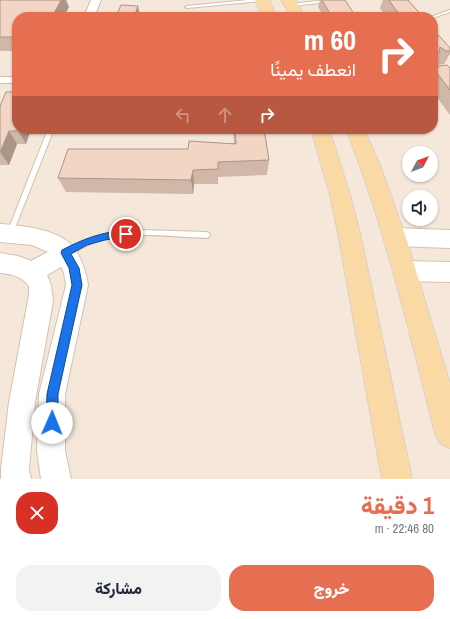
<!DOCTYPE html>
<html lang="ar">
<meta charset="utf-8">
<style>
:root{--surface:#fff;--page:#f2f2f3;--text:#1f2937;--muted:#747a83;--accent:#e76f51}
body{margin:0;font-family:"Archivo Narrow",Vazirmatn,sans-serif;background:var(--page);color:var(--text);direction:rtl;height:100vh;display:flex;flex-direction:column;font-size:15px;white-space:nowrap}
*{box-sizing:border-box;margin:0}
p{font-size:13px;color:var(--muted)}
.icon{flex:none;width:22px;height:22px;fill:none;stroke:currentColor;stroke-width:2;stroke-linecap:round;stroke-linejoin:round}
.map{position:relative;height:479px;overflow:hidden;direction:ltr}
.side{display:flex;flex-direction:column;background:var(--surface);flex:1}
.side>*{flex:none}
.banner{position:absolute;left:12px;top:12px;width:426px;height:122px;border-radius:16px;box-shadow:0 1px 3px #0004;direction:rtl;background:#e76f51;color:#fff;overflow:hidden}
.needle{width:26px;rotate:49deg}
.fabs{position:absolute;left:402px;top:146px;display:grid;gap:8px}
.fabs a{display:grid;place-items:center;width:36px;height:36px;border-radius:50%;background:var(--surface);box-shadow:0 1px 3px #0004;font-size:20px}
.pin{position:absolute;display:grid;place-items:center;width:34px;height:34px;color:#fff;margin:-17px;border:2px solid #fff;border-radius:50%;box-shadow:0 1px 4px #0007}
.me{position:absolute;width:44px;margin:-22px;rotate:1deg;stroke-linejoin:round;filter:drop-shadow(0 0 3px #0008)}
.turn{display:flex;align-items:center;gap:14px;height:84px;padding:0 16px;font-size:18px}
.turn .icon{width:52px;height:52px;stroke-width:2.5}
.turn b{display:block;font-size:28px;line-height:34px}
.lanes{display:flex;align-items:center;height:38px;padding:0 16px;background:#0003;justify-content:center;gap:20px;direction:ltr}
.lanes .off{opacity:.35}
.round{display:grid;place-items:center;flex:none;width:42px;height:42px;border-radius:16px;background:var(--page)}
.summary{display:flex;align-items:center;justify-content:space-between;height:68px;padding:0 16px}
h1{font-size:24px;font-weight:800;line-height:30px;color:var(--accent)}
.primary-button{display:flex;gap:8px;margin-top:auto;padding:8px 16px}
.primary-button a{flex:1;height:46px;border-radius:16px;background:var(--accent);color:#fff;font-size:16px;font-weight:800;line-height:46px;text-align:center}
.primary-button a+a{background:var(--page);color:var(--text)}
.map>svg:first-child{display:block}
</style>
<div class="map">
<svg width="450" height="479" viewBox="0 0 450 479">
<rect width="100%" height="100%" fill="#fdf6ec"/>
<!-- residential -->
<path fill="#f5e8da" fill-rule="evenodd" d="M0,0h450v479h-450zM17,17h416v112h-416zM409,153h22v22h-22zM409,197h22v22h-22z"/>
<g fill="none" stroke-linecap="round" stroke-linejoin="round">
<defs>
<g id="lane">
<path d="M248,0h16l-2,1 -75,7 -2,-1 2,-1z"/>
<path d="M327,0h14l-2,1 -48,5 -2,-1 2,-1z"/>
<path d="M450,10v2l-17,6v-1h-3z"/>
<path d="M433,62l2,1 15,20v6l-2,-1 -15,-21z"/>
<path d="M48,129h6l-41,104 -1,2h-4l-1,-2z"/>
<path d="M142,230l65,2 2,1 1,2 -1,2 -2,1c-34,-1 -75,-7 -108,2 -12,4 -21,12 -33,16l-3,-1 -1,-2 1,-2c28,-16 47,-20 79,-21z"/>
</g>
<g id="street">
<path d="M91,0h10l-7,17h-10z"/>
<rect x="0" y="77" width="17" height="6"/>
</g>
<g id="secondary">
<path d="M0,224c21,1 62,6 74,24 8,11 12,24 14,37l-23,109v57l6,28h-30l-4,-28 2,-57 27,-109 -2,-12 -3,-6 -14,8 4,10 2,16 -18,101 -6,67 2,10h-30v-10l8,-67 20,-107v-9c-8,-10 -17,-12 -29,-13v-20l18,3 13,5 17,-9 -16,-7 -32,-3z"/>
<path d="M394,228l56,2v18l-56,-2 -7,-3 -3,-6 3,-6z"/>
<path d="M404,261l46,1v20l-46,-1 -8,-3 -3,-7 3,-7z"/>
</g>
<g id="primary">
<path d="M255,0h14l8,17h-14z"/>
<path d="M281,0h14l10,17h-14z"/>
<path d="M311,129h18l21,66 10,38 52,246h-30l-44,-246 -8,-38z"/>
<path d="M346,129h18l16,36 27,76 43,143v64l-10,-5 -5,-10c-26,-102 -50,-205 -89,-304z"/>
</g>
</defs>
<!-- lane casing -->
<use href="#lane" stroke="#d1beb0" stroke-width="2"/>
<!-- street casing -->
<use href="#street" stroke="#d1beb0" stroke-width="2"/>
<!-- secondary casing -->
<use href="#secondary" stroke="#d6c0b0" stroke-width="2"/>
<!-- primary casing -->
<use href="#primary" stroke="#dad1cd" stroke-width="2"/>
<!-- lane -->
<use href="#lane" fill="#fff" fill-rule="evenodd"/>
<!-- street -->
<use href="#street" fill="#fff" fill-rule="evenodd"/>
<!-- secondary -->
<use href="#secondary" fill="#fff" fill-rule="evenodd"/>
<!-- primary -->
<use href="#primary" fill="#fbd9a5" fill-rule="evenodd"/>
</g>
<!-- wall -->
<g fill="#d1b7a8">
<path d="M0,0l69,7 -52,10v34h-17z"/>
<path d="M320,0h25l11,17h-32l-6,-10z"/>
<path d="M383,0h25l15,17h-37l-6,-9z"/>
<path d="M433,29l17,19v6l-6,10 -6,1 -4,-4 -1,2z"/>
<path d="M433,67l17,1v47l-17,-23z"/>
<path d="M0,106l17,23h14l-5,15h-9l-8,21h-9z"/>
<path d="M102,129h87v1z"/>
<path d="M233,129h42l-1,3h-9l4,28 -2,15 -49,2v7h-24l-1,10 -127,-2 -8,-14 130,-29 46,-6z"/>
</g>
<!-- shaded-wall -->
<g fill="#aa9588">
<path d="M61,0h5l3,7 -5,10h-12z"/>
<path d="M138,6l2,10v1h-6z"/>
<path d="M18,129h13l-5,15 -8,-13z"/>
<path d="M9,131l8,13 -8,21 -9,-13z"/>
<path d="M193,170l1,14 -1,10 -2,-14z"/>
</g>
<!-- building -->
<g fill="#f3d5c3" stroke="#aa9588">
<path d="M0,0h61l-9,17h-35v20h-17z"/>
<path d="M322,0h23l11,17h-24z"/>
<path d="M389,0h19l15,17h-22z"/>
<path d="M121,5l17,1 -4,11h-18z"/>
<path d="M433,29l17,19v3h-4l-6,-4 -1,5 -6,1z"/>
<path d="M447,65l3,3v22l-17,-22v-1z"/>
<path d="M6,92h11v37h1v2h-9l-9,21v-46z"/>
<path d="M235,129h29l5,31 -51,2v7l-25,1 -2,10 -133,-2 10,-29h120l1,-8 47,3z"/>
</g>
<!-- route -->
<path fill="#1a73e8" stroke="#114b97" d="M126,230l3,1 2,3 -2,2 -24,4 -18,5 -16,9 8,14 3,17 -24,109v29l-2,4 -4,2 -4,-2 -2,-4 1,-29 25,-109 -3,-17 -8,-15 1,-3c21,-11 40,-18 64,-20z"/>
</svg>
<div class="fabs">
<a><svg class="needle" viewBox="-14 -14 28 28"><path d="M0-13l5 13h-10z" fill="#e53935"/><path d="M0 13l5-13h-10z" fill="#747a83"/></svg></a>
<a><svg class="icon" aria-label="sound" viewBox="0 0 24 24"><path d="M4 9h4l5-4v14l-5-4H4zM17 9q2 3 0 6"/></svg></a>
</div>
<div class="pin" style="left:126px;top:234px;background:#d93025"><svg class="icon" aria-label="arrive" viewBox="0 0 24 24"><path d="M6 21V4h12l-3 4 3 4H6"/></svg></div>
<svg class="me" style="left:52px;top:423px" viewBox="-20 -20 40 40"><circle r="19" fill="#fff"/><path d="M0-13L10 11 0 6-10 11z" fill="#1a73e8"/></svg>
<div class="banner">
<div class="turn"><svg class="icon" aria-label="right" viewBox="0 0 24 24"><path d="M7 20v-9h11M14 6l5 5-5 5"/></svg><div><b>60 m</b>انعطف يمينًا</div></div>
<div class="lanes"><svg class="icon off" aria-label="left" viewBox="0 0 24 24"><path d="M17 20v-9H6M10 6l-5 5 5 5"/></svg><svg class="icon off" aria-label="ahead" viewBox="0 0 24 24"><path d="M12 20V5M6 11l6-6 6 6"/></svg><svg class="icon" aria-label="right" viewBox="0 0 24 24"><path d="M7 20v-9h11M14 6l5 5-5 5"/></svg></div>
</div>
</div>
<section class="side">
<div class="summary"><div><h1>1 دقيقة</h1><p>80 m · 22:46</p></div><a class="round" style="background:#d93025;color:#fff"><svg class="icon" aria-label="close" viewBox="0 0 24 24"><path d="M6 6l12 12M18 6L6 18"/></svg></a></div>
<div class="primary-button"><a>خروج</a><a>مشاركة</a></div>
</section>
